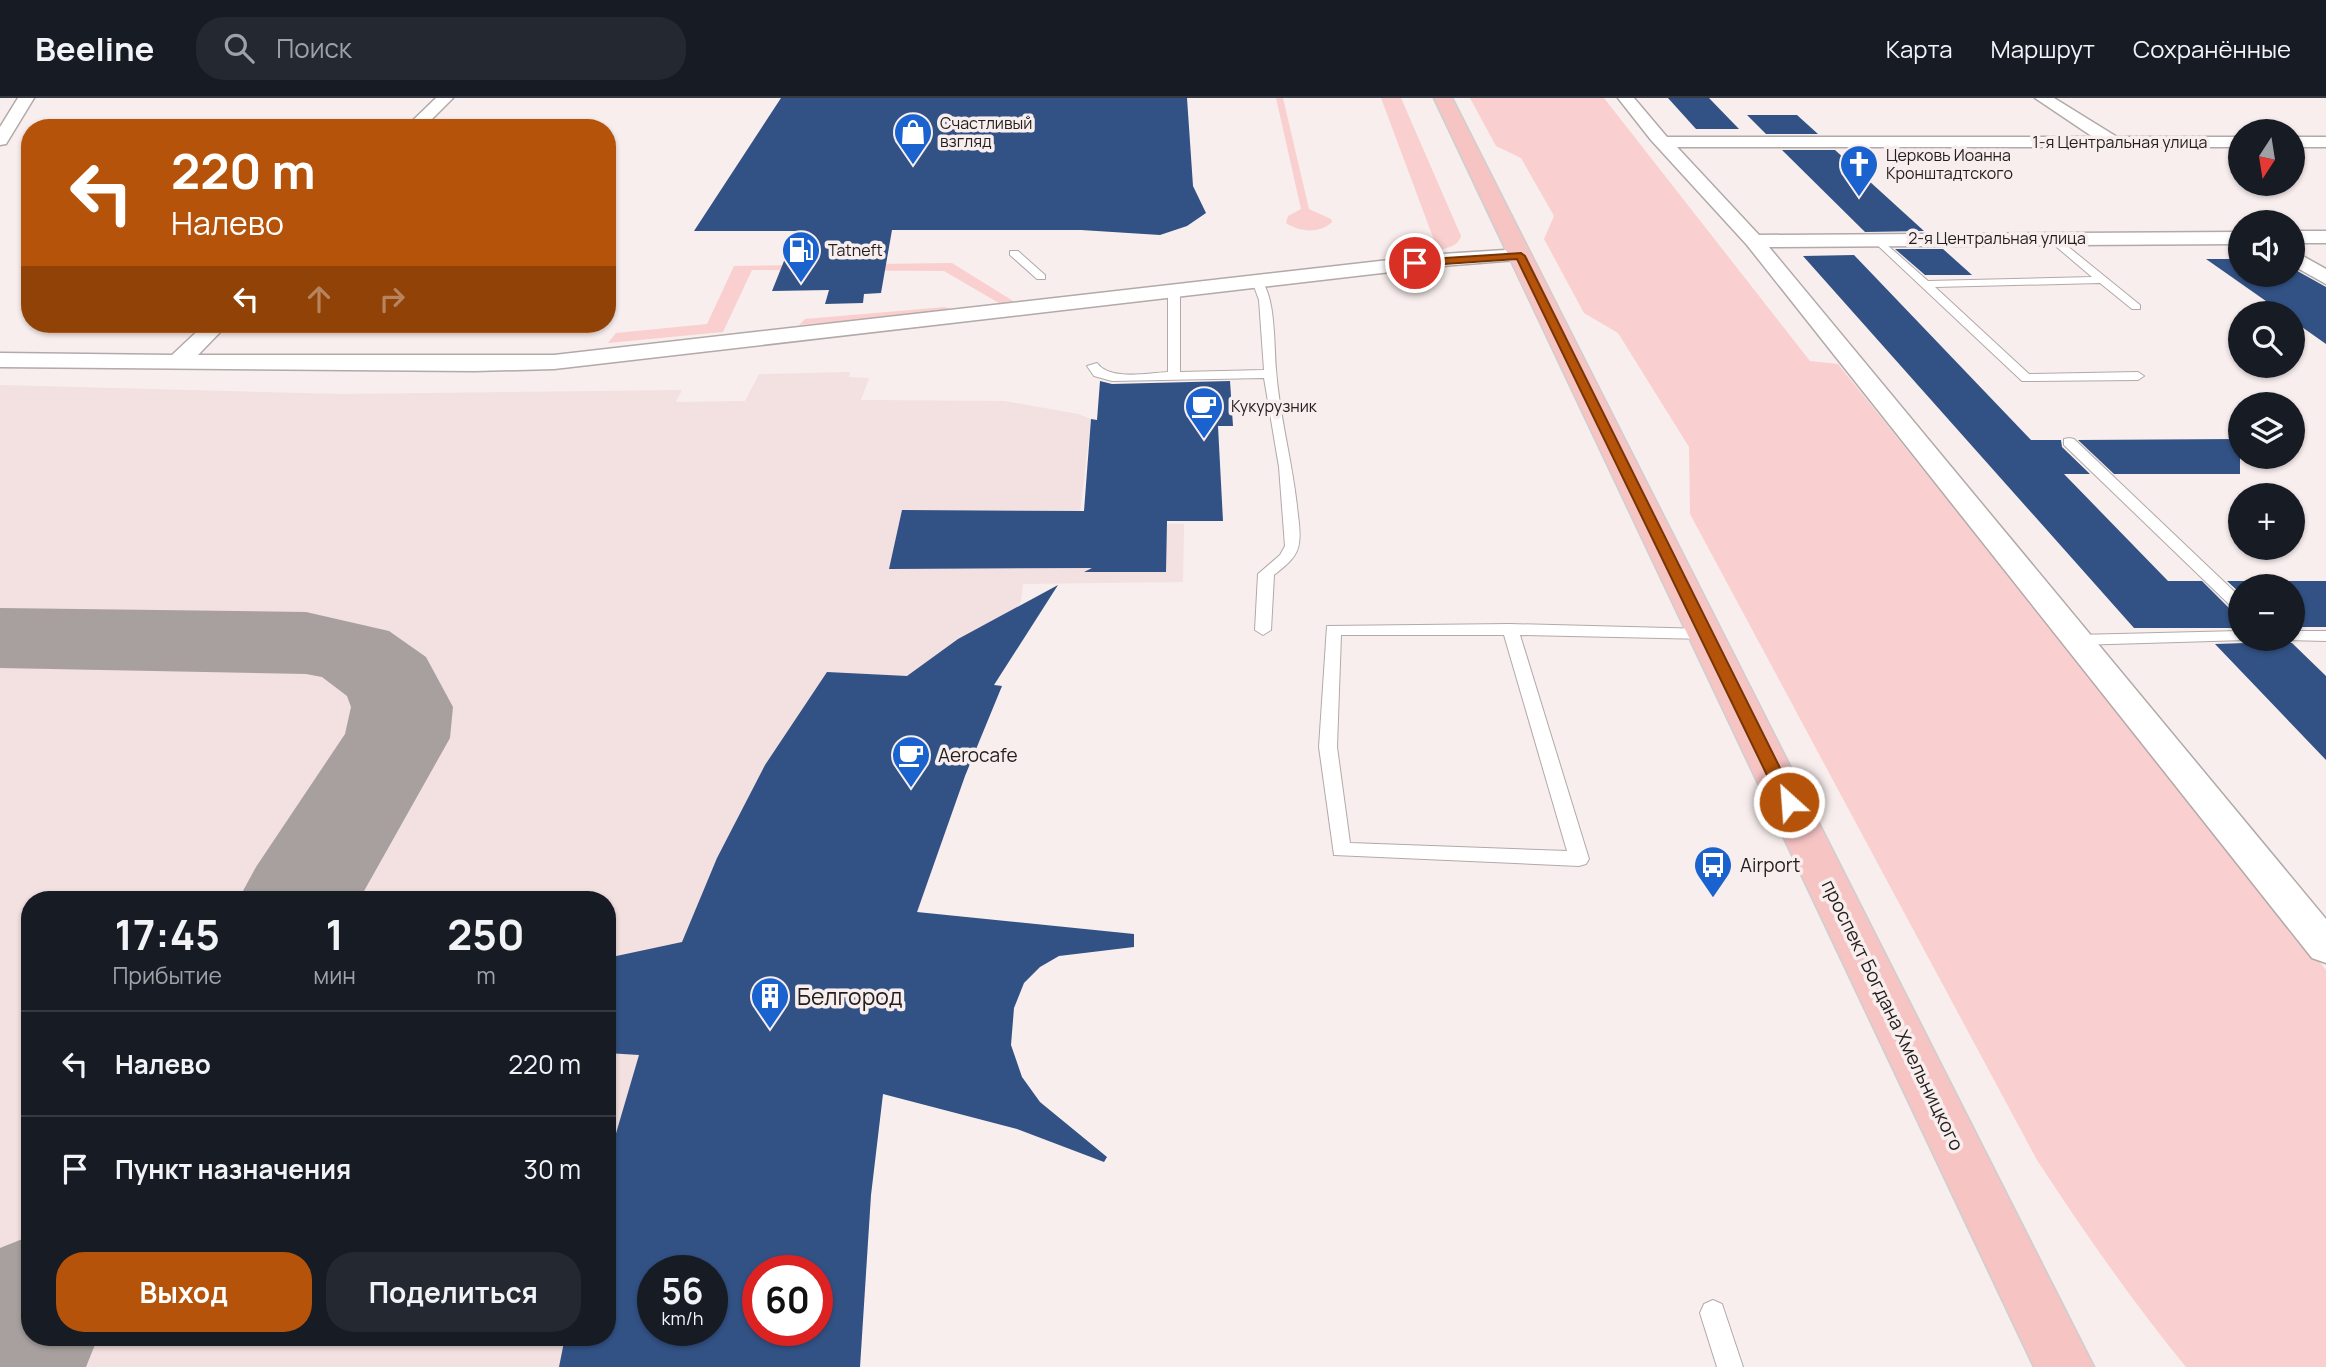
<!DOCTYPE html>
<html lang="ru">
<meta charset="utf-8">
<style>
:root{--surface:#171b24;--page:#242831;--text:#f1f3f6;--muted:#9ea1a6;--line:#363941;--accent:#b45309}
body{margin:0;font-family:Manrope,sans-serif;background:var(--page);color:var(--text);height:100vh;display:flex;flex-direction:column;font-size:26px;white-space:nowrap}
*{box-sizing:border-box;margin:0}
p{font-size:23px;color:var(--muted)}
.icon{flex:none;width:38px;height:38px;fill:none;stroke:currentColor;stroke-width:2;stroke-linecap:round;stroke-linejoin:round}
.map{position:relative;flex:1;overflow:hidden}
.side{position:absolute;left:21px;top:793px;width:595px;height:455px;display:flex;flex-direction:column;background:var(--surface);border-radius:28px;box-shadow:0 2px 5px #0004}
.side>*{flex:none}
.hud{position:absolute;left:21px;top:21px;width:595px;height:214px;border-radius:28px;box-shadow:0 2px 5px #0004;background:#b45309;color:#fff;overflow:hidden}
.needle{width:46px;rotate:192deg}
.buttons{position:absolute;left:2228px;top:21px;display:grid;gap:14px}
.buttons a{display:grid;place-items:center;width:77px;height:77px;border-radius:50%;background:var(--surface);box-shadow:0 2px 5px #0004;font-size:35px}
.speed{position:absolute;left:637px;top:1157px;display:flex;gap:14px;font-size:35px;font-weight:700;text-align:center}
.speed>*{display:grid;place-content:center;width:91px;height:91px;border-radius:50%;background:var(--surface);box-shadow:0 2px 5px #0004;line-height:1}
.speed small{font-size:18px;font-weight:400}
.speed .limit{border:10px solid #d22;background:#fff;color:#111}
.pin{position:absolute;display:grid;place-items:center;width:60px;height:60px;color:#fff;margin:-30px;border:4px solid #fff;border-radius:50%;box-shadow:0 2px 7px #0007}
.me{position:absolute;width:77px;margin:-38px;rotate:334deg;stroke-linejoin:round;filter:drop-shadow(0 0 5px #0008)}
.turn{display:flex;align-items:center;gap:24px;height:147px;padding:0 35px;font-size:32px}
.turn .icon{width:91px;height:91px;stroke-width:2.5}
.turn b{display:block;font-size:49px;line-height:60px}
.lanes{display:flex;align-items:center;height:66px;padding:0 35px;background:#0003;justify-content:center;gap:35px;direction:ltr}
.lanes .off{opacity:.35}
.eta{display:flex;justify-content:space-evenly;align-items:center;height:119px;text-align:center}
.eta b{font-size:42px;font-weight:700;line-height:49px}
.primary-button{display:flex;gap:14px;margin-top:auto;padding:14px 35px}
.primary-button a{flex:1;height:80px;border-radius:28px;background:var(--accent);color:#fff;font-size:28px;font-weight:700;line-height:80px;text-align:center}
.primary-button a+a{background:var(--page);color:var(--text)}
ul{padding:0;list-style:none}
li{display:flex;align-items:center;gap:21px;height:105px;padding:0 35px;border-top:2px solid var(--line)}
li div{flex:1}
li b{display:block;font-size:26px}
li em{font-style:normal}
header{display:flex;align-items:center;gap:42px;box-sizing:border-box;height:98px;padding:0 35px;background:var(--surface);border-bottom:2px solid var(--line)}
header strong{font-size:33px}
nav{display:flex;gap:38px;margin-inline-start:auto;font-size:24px}
.search{width:490px;height:63px;background:var(--page);display:flex;align-items:center;gap:18px;box-sizing:border-box;padding:0 24px;border-radius:28px;color:var(--muted);font-size:26px}
.map>svg:first-child{display:block}
</style>
<header>
<strong>Beeline</strong>
<div class="search"><svg class="icon" aria-label="search" viewBox="0 0 24 24"><circle cx="10" cy="10" r="6"/><path d="M15 15l6 6"/></svg>Поиск</div>
<nav><a>Карта</a><a>Маршрут</a><a>Сохранённые</a></nav>
</header>
<div class="map">
<svg width="2326" height="1269" viewBox="0 0 2326 1269">
<rect width="100%" height="100%" fill="#f8eeed"/>
<!-- built -->
<path fill="#f3e0e0" fill-rule="evenodd" d="M850,274l-1,5 20,1 -8,22 143,1 74,13 13,5 -12,103 105,2 -1,58 -160,2 -2,17 -12,31 -51,46 44,8 -37,90 -44,126 -33,146 -17,147 -11,172h-860v-982l342,9 340,-4 -6,12 69,-1 14,-27zM30,802h577v437h-577zM653,1172h59v60h-59zM758,1172h59v60h-59z"/>
<!-- green -->
<g fill="#f9d0cf">
<path d="M1276,0h7l26,111 22,10 1,3c-12,12 -33,10 -46,1l2,-7 13,-7z"/>
<path d="M1381,0h20l60,138c-3,11 -16,13 -27,15v-11z"/>
<path d="M1470,0h134l206,263 28,3 488,606v397h-140c-54,-66 -102,-135 -149,-207l-347,-646 -1,-67 -71,-114 -34,-20 -40,-74 10,-23 -33,-58 -25,-12z"/>
<path d="M952,165l66,41 -14,2 -60,-35 -192,-1 -29,62 -115,11 8,-10 91,-9 27,-58z"/>
<path d="M945,209l10,4 -156,14 6,-6z"/>
</g>
<g fill="none" stroke-linecap="round" stroke-linejoin="round">
<!-- taxiway -->
<g fill="#a7a09e" fill-rule="evenodd">
<path d="M0,510l306,4 83,19 37,26 27,50 -3,31 -91,162h-121l18,-33 89,-133 6,-27 -4,-11 -25,-19 -16,-3 -306,-6z"/>
<path d="M30,1138v101h68l-12,30h-86v-119z"/>
</g>
</g>
<!-- building -->
<g fill="#325285" fill-rule="evenodd">
<path d="M781,0h406l6,88 13,27 -19,13 -27,9 -79,-5h-189l-11,63 -17,1 -1,9 -38,1 4,-14 -57,1 24,-60h-102z"/>
<path d="M1668,0h41l30,31h-43z"/>
<path d="M1747,17h50l21,19h-52z"/>
<path d="M1782,52h53l89,81 -59,1z"/>
<path d="M1895,151h48l29,26h-47z"/>
<path d="M1854,157l177,185h30l1,7 28,27h-26l104,107h34l30,30 8,2v15h-106l-331,-372z"/>
<path d="M2206,161h34v16h52v-7l34,19v57l-34,-24v-7h-9z"/>
<path d="M1100,283l12,3 118,-3 3,45h-15l5,95h-56l-1,51h-82l8,-4 -203,1 13,-59 182,1 7,-92 6,1z"/>
<path d="M2240,341v35h-126l-36,-34z"/>
<path d="M2227,483h99v46h-34v-41h-52v7z"/>
<path d="M1058,487l-64,100 8,1 -37,90 -48,136 217,22v13l-75,9 -19,11 -16,16 -10,25 -3,37 11,32 18,25 67,55 -3,5 -87,-33 -134,-35 -12,101 -11,172h-301l6,-30h42v-173l32,-109 -32,-2v-95l75,-16 35,-84 48,-93 62,-93 80,4 51,-37zM653,1172h59v60h-59zM758,1172h59v60h-59z"/>
<path d="M2248,541h36v3l8,1 34,33v84l-111,-116 31,-1z"/>
</g>
<g fill="none" stroke-linecap="round" stroke-linejoin="round">
<defs>
<g id="lane">
<path d="M1877,138l51,45 164,-4 -46,-39 9,-2 85,69v4h-8l-32,-26 -165,4 94,87 109,-2 6,4 -6,4 -116,1 -149,-140 -1,-2z"/>
<path d="M1010,153h8l27,24v4h-8l-27,-24z"/>
<path d="M1257,180c19,8 17,71 19,91 3,45 16,91 21,137 1,12 4,25 2,37 -1,14 -15,24 -25,32l-3,55 -8,5 -8,-5 3,-56 22,-19 5,-9 -6,-79 -15,-89 -152,3 -18,-5 -7,-10 10,-3c13,18 51,10 71,9v-81l6,-3 6,3v81l84,-2 -5,-70 -7,-19z"/>
<path d="M2069,340l5,1 166,158v14l-6,-2 -170,-164v-6z"/>
<path d="M1510,526l197,5 8,5 -8,5 -187,-4 69,224 -3,5 -7,2 -245,-11 -15,-108 8,-121zM1341,537h163l63,216 -217,-8 -13,-96z"/>
<path d="M2240,533v8l6,1 -169,5 -8,-5 8,-5z"/>
<path d="M2292,533h34v10l-40,-1 6,-1z"/>
<path d="M1713,1202l9,4 21,63h-26l-17,-54 4,-9z"/>
</g>
<g id="street">
<path d="M18,0h16l-28,46 -6,1v-18z"/>
<path d="M436,0h17l-30,30h-18z"/>
<path d="M1618,0h16l33,39h426l-58,-39h19l63,39h123v10h-563l82,88 481,-3v12l-471,3 557,672v44l-14,-5 -565,-713 -96,-105z"/>
<rect x="2292" y="39" width="34" height="10"/>
<rect x="2292" y="133" width="34" height="12"/>
<path d="M1521,151l7,2 3,4 -3,4 -86,7 -888,103 -80,2 -474,-4v-14l172,2 33,-31h23l-30,31h356l888,-101z"/>
<path d="M2292,152l34,19v15l-34,-19z"/>
</g>
<path id="primary" d="M1434,0h18l642,1269h-60z"/>
</defs>
<!-- lane casing -->
<use href="#lane" stroke="#b2a9a9" stroke-width="2"/>
<!-- street casing -->
<use href="#street" stroke="#b2a9a9" stroke-width="3"/>
<!-- primary casing -->
<use href="#primary" stroke="#cecece" stroke-width="3"/>
<!-- lane -->
<use href="#lane" fill="#fff" fill-rule="evenodd"/>
<!-- street -->
<use href="#street" fill="#fff" fill-rule="evenodd"/>
<!-- primary -->
<use href="#primary" fill="#f7c4c4" fill-rule="evenodd"/>
</g>
<!-- route -->
<path fill="#b45309" stroke="#753606" stroke-width="2" d="M1521,155l4,3 272,546 -2,4h-12l-3,-4 -263,-543 -102,7 -5,-3 5,-3z"/>
<!-- icons -->
<defs>
<symbol id="shop-pin" viewBox="-11 -11 22 30"><path d="M0 17L-7.5 6A9.5 9.5 0 1 1 7.5 6Z" fill="#1a62cd" stroke="#f8eeed"/><path d="M-5-2.5h2.3a2.7 3.5 0 0 1 5.4 0H5L5.5 6h-11ZM-1.5-2.5h3a1.5 2.3 0 0 0-3 0Z" fill="#fff"/></symbol>
<symbol id="church-pin" viewBox="-11 -11 22 30"><path d="M0 17L-7.5 6A9.5 9.5 0 1 1 7.5 6Z" fill="#1a62cd" stroke="#f8eeed"/><path d="M-1.2-6h2.4v3.5h3.3v2.4h-3.3V6h-2.4V-.1h-3.3v-2.4h3.3Z" fill="#fff"/></symbol>
<symbol id="fuel-pin" viewBox="-11 -11 22 30"><path d="M0 17L-7.5 6A9.5 9.5 0 1 1 7.5 6Z" fill="#1a62cd" stroke="#f8eeed"/><path d="M-5.5-6h7V0h2V4h1.3V-2.5L3-4.5l.8-.8L6-3V5H2.5V1h-1V6h-7ZM-4.2-4.7v3.2H.2V-4.7Z" fill="#fff"/></symbol>
<symbol id="cafe-pin" viewBox="-11 -11 22 30"><path d="M0 17L-7.5 6A9.5 9.5 0 1 1 7.5 6Z" fill="#1a62cd" stroke="#f8eeed"/><path d="M-5.5-4.5H6V0H3Q3 3.5 0 3.5H-2.5Q-5.5 3.5-5.5 0ZM3-3.2v2h1.7v-2ZM-6 4.5H4V6H-6Z" fill="#fff"/></symbol>
<symbol id="bus-pin" viewBox="-11 -11 22 30"><path d="M0 17L-7.5 6A9.5 9.5 0 1 1 7.5 6Z" fill="#1a62cd" stroke="#f8eeed"/><path d="M-5-6H5V4H4V6H2V4H-2V6H-4V4H-5ZM-3.5-4V0h7V-4ZM-3.5 1.2v1.5H-2V1.2ZM2 1.2v1.5H3.5V1.2Z" fill="#fff"/></symbol>
<symbol id="building-pin" viewBox="-11 -11 22 30"><path d="M0 17L-7.5 6A9.5 9.5 0 1 1 7.5 6Z" fill="#1a62cd" stroke="#f8eeed"/><path d="M-4-6H4V6H1V3H-1V6H-4ZM-2.5-4.3h1.7v1.8h-1.7ZM.8-4.3h1.7v1.8H.8ZM-2.5-1h1.7V.8h-1.7ZM.8-1h1.7V.8H.8Z" fill="#fff"/></symbol>
</defs>
<g fill-rule="evenodd">
<use href="#shop-pin" x="891" y="12" width="44" height="60"/>
<use href="#church-pin" x="1837" y="44" width="44" height="60"/>
<use href="#fuel-pin" x="779" y="130" width="44" height="60"/>
<use href="#cafe-pin" x="1182" y="286" width="44" height="60"/>
<use href="#cafe-pin" x="889" y="635" width="44" height="60"/>
<use href="#bus-pin" x="1691" y="745" width="44" height="60"/>
<use href="#building-pin" x="748" y="876" width="44" height="60"/>
</g>
<g text-anchor="middle" dominant-baseline="central" stroke-width="7" stroke-linejoin="round" paint-order="stroke">
<!-- far-poi labels -->
<g font-size="16" fill="#221e1e" stroke="#f8eeed" text-anchor="start">
<text x="940" y="25">Счастливый<tspan x="940" dy="18">взгляд</tspan></text>
<text x="1886" y="57">Церковь Иоанна<tspan x="1886" dy="18">Кронштадтского</tspan></text>
<text x="828" y="152">Tatneft</text>
<text x="1231" y="308">Кукурузник</text>
</g>
<!-- far-street labels -->
<g font-size="16" fill="#221e1e" stroke="#f8eeed">
<text x="2120" y="44">1-я Центральная улица</text>
<text x="1997" y="140">2-я Центральная улица</text>
</g>
<!-- poi labels -->
<g font-size="19" fill="#221e1e" stroke="#f8eeed" text-anchor="start">
<text x="938" y="657">Aerocafe</text>
<text x="1740" y="767">Airport</text>
</g>
<!-- street labels -->
<g font-size="19" fill="#221e1e" stroke="#f8eeed">
<text transform="translate(1893 917) rotate(64)">проспект Богдана Хмельницкого</text>
</g>
<!-- near-poi labels -->
<g font-size="23" fill="#221e1e" stroke="#f8eeed" text-anchor="start">
<text x="797" y="898">Белгород</text>
</g>
</g>
</svg>
<div class="buttons">
<a><svg class="needle" viewBox="-14 -14 28 28"><path d="M0-13l5 13h-10z" fill="#e53935"/><path d="M0 13l5-13h-10z" fill="#9ea1a6"/></svg></a>
<a><svg class="icon" aria-label="sound" viewBox="0 0 24 24"><path d="M4 9h4l5-4v14l-5-4H4zM17 9q2 3 0 6"/></svg></a>
<a><svg class="icon" aria-label="search" viewBox="0 0 24 24"><circle cx="10" cy="10" r="6"/><path d="M15 15l6 6"/></svg></a>
<a><svg class="icon" aria-label="layers" viewBox="0 0 24 24"><path d="M12 4l9 5-9 5-9-5zM3 14l9 5 9-5"/></svg></a>
<a>+</a>
<a>−</a>
</div>
<div class="speed"><div>56<small>km/h</small></div><div class="limit">60</div></div>
<div class="pin" style="left:1415px;top:165px;background:#d93025"><svg class="icon" aria-label="arrive" viewBox="0 0 24 24"><path d="M6 21V4h12l-3 4 3 4H6"/></svg></div>
<svg class="me" style="left:1789px;top:704px" viewBox="-20 -20 40 40"><circle r="17" fill="#b45309" stroke="#fff" stroke-width="3"/><path d="M0-11L8 9 0 5-8 9z" fill="#fff"/></svg>
<div class="hud">
<div class="turn"><svg class="icon" aria-label="left" viewBox="0 0 24 24"><path d="M17 20v-9H6M10 6l-5 5 5 5"/></svg><div><b>220 m</b>Налево</div></div>
<div class="lanes"><svg class="icon" aria-label="left" viewBox="0 0 24 24"><path d="M17 20v-9H6M10 6l-5 5 5 5"/></svg><svg class="icon off" aria-label="ahead" viewBox="0 0 24 24"><path d="M12 20V5M6 11l6-6 6 6"/></svg><svg class="icon off" aria-label="right" viewBox="0 0 24 24"><path d="M7 20v-9h11M14 6l5 5-5 5"/></svg></div>
</div>
<section class="side">
<div class="eta">
<div><b>17:45</b><p>Прибытие</p></div>
<div><b>1</b><p>мин</p></div>
<div><b>250</b><p>m</p></div>
</div>
<ul>
<li><svg class="icon" aria-label="left" viewBox="0 0 24 24"><path d="M17 20v-9H6M10 6l-5 5 5 5"/></svg><div><b>Налево</b></div><em>220 m</em></li>
<li><svg class="icon" aria-label="arrive" viewBox="0 0 24 24"><path d="M6 21V4h12l-3 4 3 4H6"/></svg><div><b>Пункт назначения</b></div><em>30 m</em></li>
</ul>
<div class="primary-button"><a>Выход</a><a>Поделиться</a></div>
</section>
</div>
